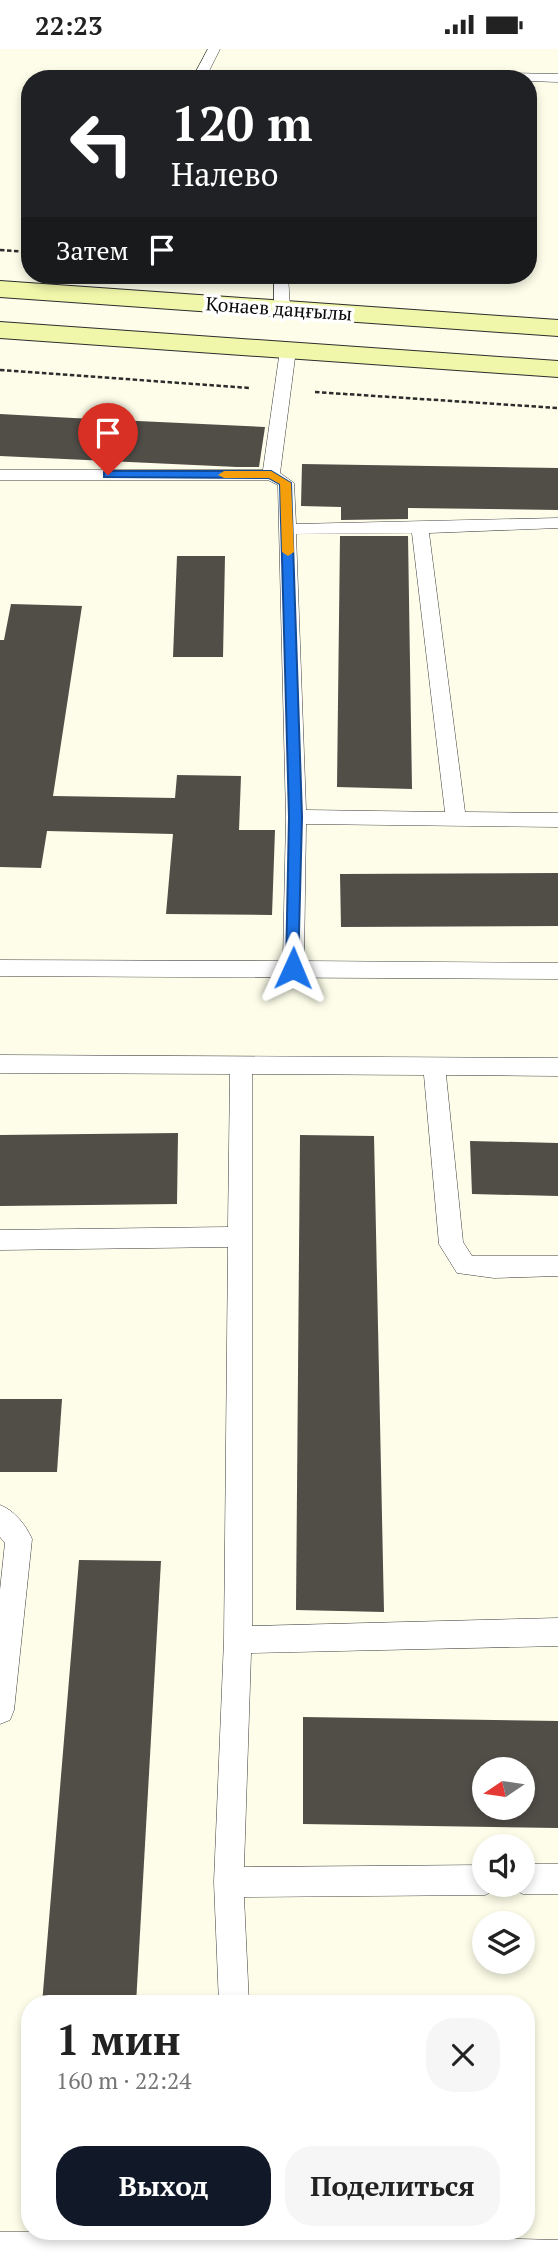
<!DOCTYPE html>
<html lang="ru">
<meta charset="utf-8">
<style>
:root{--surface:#fff;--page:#f6f6f6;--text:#222;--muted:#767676;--accent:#111827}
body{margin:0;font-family:"PT Serif",serif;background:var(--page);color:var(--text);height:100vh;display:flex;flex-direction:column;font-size:26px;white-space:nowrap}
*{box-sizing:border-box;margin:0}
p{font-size:23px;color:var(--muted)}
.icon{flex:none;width:38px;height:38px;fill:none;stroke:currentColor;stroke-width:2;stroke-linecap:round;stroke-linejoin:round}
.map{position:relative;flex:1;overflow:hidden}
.drawer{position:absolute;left:21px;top:1946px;width:514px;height:245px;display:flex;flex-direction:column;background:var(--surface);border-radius:28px;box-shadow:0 4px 10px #0003}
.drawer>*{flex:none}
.top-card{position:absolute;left:21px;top:21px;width:516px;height:214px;border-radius:28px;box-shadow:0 4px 10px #0003;background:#202124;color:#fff;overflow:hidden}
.needle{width:46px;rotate:257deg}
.tools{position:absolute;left:472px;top:1708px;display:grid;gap:14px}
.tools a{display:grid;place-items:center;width:63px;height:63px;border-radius:50%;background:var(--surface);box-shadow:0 4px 10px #0003;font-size:35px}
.pin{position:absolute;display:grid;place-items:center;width:60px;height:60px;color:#fff;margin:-72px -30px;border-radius:50% 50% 50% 0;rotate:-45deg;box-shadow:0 0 7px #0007}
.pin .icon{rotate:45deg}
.me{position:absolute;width:77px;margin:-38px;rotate:1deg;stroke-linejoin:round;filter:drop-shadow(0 0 5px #0008)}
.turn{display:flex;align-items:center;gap:24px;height:147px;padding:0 35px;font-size:32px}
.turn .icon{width:91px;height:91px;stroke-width:2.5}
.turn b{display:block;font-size:49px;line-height:60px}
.then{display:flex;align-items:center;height:66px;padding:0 35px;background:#0003;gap:14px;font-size:26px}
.round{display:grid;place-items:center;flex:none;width:74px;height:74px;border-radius:28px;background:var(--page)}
.overview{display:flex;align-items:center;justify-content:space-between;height:119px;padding:0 35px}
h1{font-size:42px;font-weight:800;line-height:52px}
.primary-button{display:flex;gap:14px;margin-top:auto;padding:14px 35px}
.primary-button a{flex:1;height:80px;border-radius:28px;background:var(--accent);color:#fff;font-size:28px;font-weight:800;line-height:80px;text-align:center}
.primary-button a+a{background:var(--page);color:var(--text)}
.status{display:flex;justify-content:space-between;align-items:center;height:49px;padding:0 35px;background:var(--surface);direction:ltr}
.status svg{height:19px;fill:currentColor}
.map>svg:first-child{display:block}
</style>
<div class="status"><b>22:23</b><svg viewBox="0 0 49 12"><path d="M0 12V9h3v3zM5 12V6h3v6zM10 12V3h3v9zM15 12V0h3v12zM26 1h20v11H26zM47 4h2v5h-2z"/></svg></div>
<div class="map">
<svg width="558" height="2212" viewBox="0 0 558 2212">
<rect width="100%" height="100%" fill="#fdfde9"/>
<!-- building -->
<g fill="#514d47" fill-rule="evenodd">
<path d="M0,365l73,4 192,9 -6,40h-22l-237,-11z"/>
<path d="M302,415l256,4v42l-150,-2v11l-67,1v-13l-40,-1z"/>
<path d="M340,487h68l4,253 -75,-2z"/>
<path d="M177,507h48l-2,101h-50z"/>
<path d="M11,555l71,2 -29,190 122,2 2,-23 64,1 -2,54h36l-3,85 -106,-1 7,-80 -126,-3 -6,37 -41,-1v-227h4z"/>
<path d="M558,824v53l-217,1 -1,-53z"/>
<path d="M178,1084l-1,71 -177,2v-71z"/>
<path d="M300,1086l74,1 10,476 -88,-2z"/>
<path d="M470,1092l88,2v53l-86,-2z"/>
<path d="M0,1350h62l-5,73h-57z"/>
<path d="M79,1511l82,1 -25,443h-94z"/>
<path d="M303,1668l255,4v107l-255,-4zM485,1720h38v39h-38z"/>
</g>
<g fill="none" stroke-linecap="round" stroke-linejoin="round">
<defs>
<g id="service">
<path d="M208,0h12l-15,30h-13z"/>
<path d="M459,23l99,2v8l-30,-1v-2h-96z"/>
<path d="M274,226h14l2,33 -3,3 -5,2 -8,-5z"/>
<path d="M288,296l8,5 -16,123 14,10 2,41 262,-6v10l-129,5 36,279 93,1v14l-252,-3 -2,137 254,2v16l-558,-3v-16l283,1 3,-144 -8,-332 -10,-5h-268v-10h263l17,-120zM412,484l33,279 -139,-2 -10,-276z"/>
<path d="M0,1006l558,3v18l-112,-1 17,167 9,14h86v20l-64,2 -37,-5 -18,-29 -15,-169 -172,-1v552l306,-8v28l-307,7 -7,214 241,-2v20h13l-3,5 -10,5 -241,2 5,107h-30l-5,-122 10,-242 4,-393 -228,3v-20l228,-3 2,-153 -230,-1z"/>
<path d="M0,1456c14,5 26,20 32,34l-18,171 -4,10 -10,4v-134l5,-47 -5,-6z"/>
<path d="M523,1815h35v30h-35l-10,-5 -2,-4h12z"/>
<path d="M0,2183h244l314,8v21h-558z"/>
</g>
<g id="secondary">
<path d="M0,232l558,39v16l-558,-39z"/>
<path d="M0,273l558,39v16l-558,-39z"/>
</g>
</defs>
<!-- service casing -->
<use href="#service" stroke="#3d3d3d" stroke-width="1"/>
<!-- secondary casing -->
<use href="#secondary" stroke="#2c2c2c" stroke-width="2"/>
<!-- path -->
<g stroke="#2c2c2c" stroke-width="2.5" stroke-dasharray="4.5 2.5" stroke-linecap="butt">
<path d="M0,201l30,2"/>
<path d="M0,321l250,18"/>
<path d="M315,343l243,16"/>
</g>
<!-- service -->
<use href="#service" fill="#fff" fill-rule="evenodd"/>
<!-- secondary -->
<use href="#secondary" fill="#f1f7aa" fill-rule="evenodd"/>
</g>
<!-- route -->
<path fill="#1a73e8" stroke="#114b97" stroke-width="2" d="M108,422h163l20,12 11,334 -4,155h-10l-2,-4 3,-151 -9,-333 -11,-6 -165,-1v-5z"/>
<!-- slow -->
<path fill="#f59e0b" d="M271,422l20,12 3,69 -6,4 -6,-4 -2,-68 -11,-6h-45l-6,-3 6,-4z"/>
<g text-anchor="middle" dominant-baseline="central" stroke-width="7" stroke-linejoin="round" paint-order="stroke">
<!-- far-street labels -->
<g font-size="19" fill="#0a0a0a" stroke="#fff">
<text transform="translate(279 259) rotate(4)">Қонаев даңғылы</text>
</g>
</g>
</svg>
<div class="tools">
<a><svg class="needle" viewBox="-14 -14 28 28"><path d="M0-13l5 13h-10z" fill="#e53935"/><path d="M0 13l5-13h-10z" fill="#767676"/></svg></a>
<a><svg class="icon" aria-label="sound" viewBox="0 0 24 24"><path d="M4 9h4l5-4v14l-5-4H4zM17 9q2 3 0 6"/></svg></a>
<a><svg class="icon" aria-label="layers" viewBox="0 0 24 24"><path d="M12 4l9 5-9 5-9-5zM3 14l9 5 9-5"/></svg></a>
</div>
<div class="pin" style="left:108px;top:426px;background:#d93025"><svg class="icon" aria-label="arrive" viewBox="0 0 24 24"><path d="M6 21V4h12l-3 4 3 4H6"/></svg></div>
<svg class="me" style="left:293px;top:919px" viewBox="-20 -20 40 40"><path d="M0-17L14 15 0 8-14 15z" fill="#1a73e8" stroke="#fff" stroke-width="4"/></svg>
<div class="top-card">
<div class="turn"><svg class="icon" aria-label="left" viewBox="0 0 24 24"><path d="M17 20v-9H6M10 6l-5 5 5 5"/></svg><div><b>120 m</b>Налево</div></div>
<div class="then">Затем<svg class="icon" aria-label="arrive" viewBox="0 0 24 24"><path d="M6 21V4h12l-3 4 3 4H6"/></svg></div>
</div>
<section class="drawer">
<div class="overview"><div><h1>1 мин</h1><p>160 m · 22:24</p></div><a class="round"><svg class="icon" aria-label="close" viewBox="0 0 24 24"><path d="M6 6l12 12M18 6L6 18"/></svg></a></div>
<div class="primary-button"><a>Выход</a><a>Поделиться</a></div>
</section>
</div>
